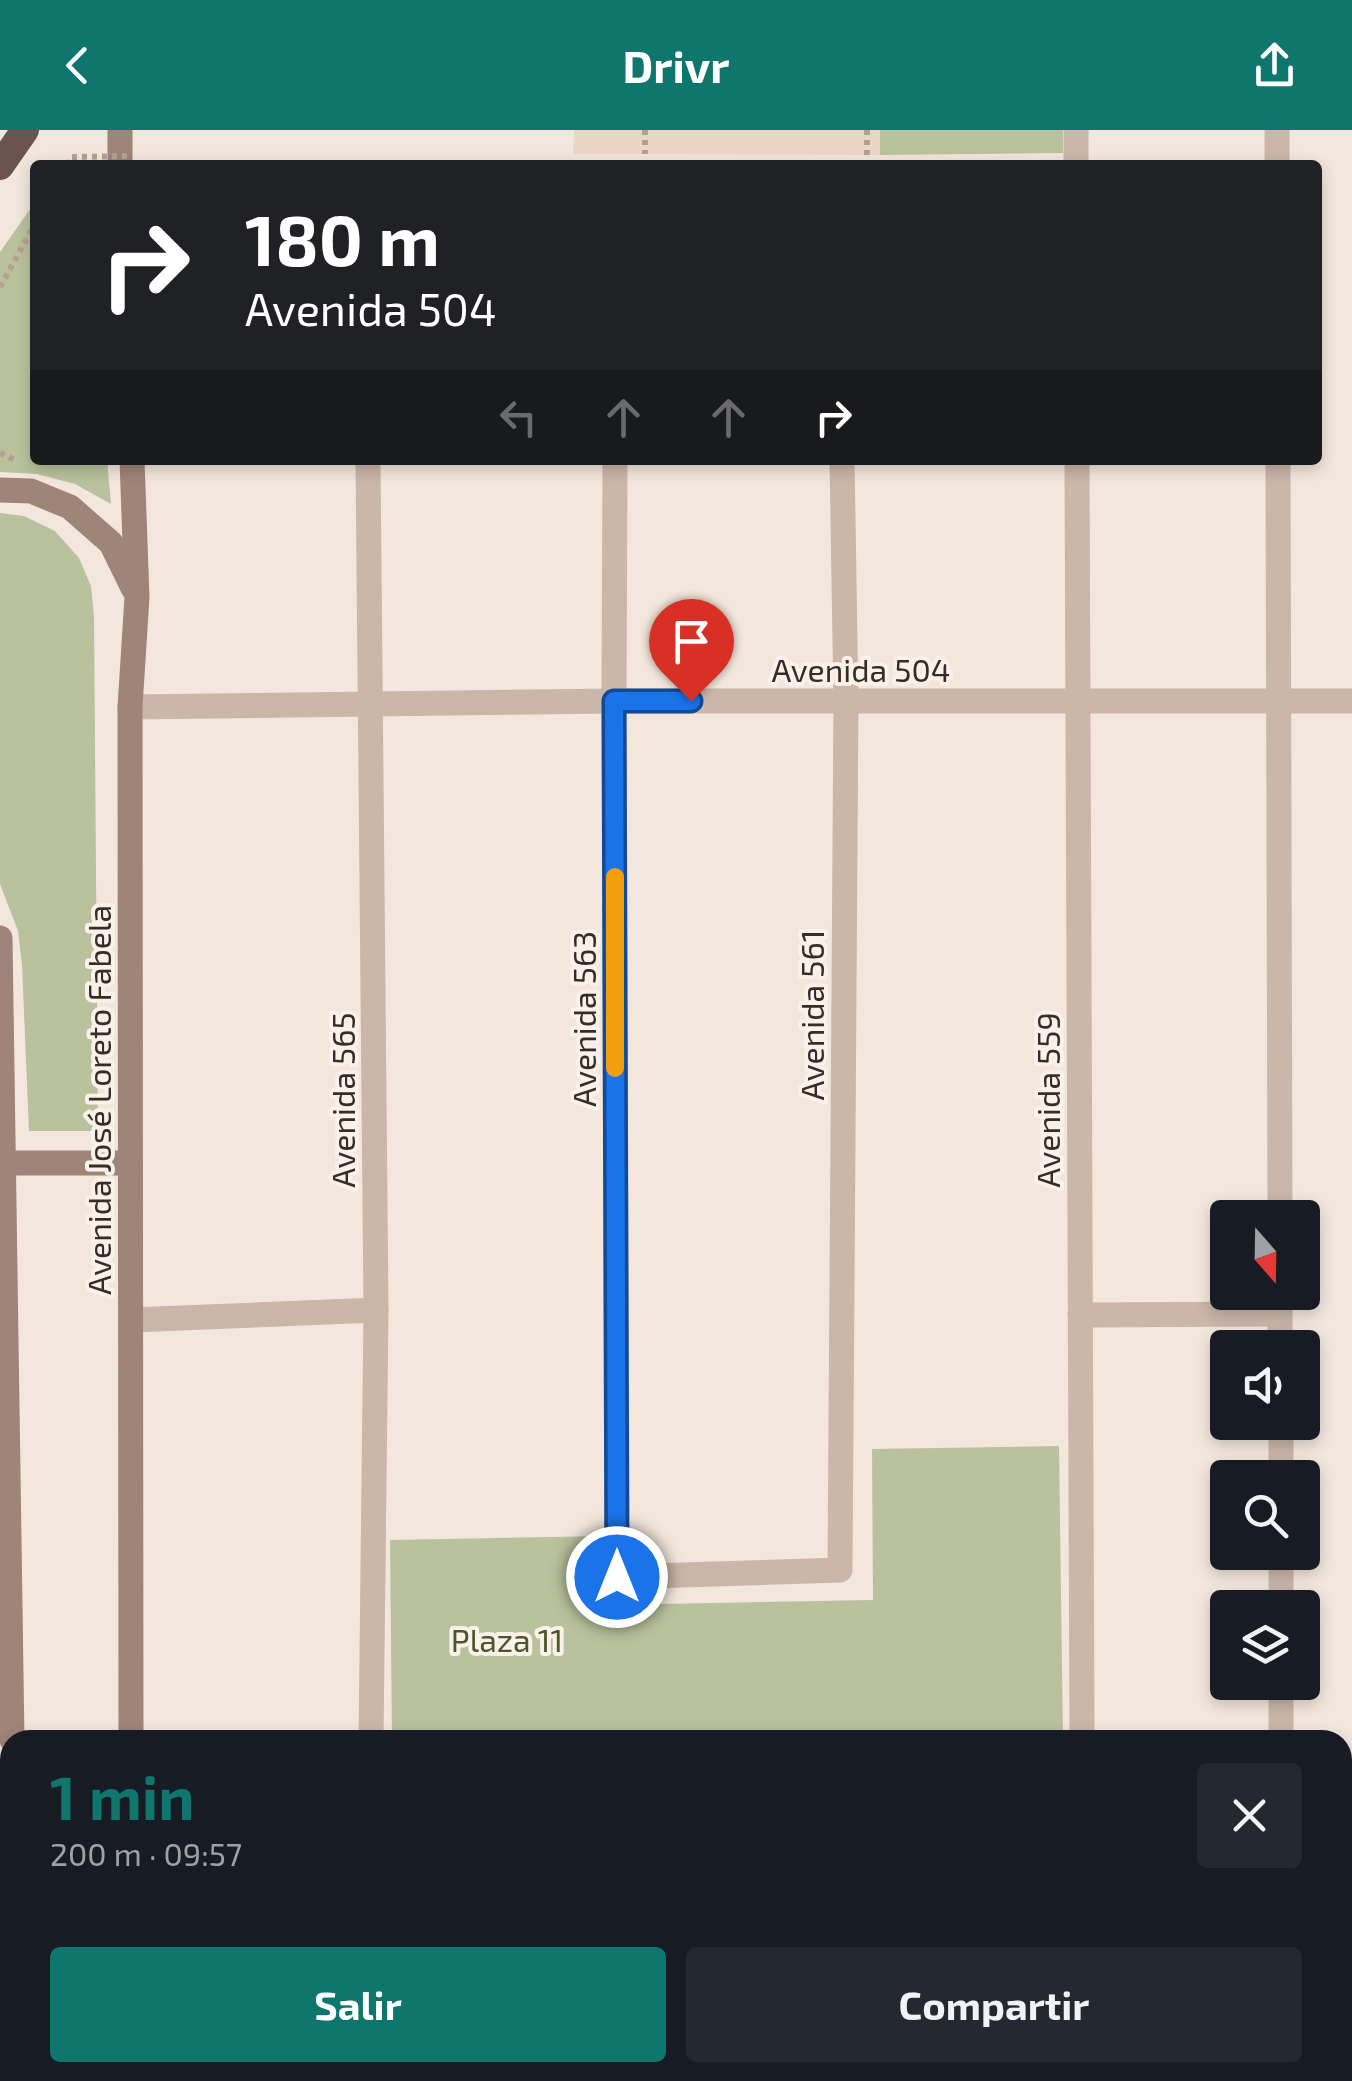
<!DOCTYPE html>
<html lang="es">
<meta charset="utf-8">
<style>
:root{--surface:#171b24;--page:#242831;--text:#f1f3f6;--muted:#9ea1a6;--accent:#0f766e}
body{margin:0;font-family:"Exo 2",sans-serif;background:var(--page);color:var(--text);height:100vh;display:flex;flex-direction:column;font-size:38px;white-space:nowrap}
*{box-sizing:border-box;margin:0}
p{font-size:32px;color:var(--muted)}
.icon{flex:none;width:55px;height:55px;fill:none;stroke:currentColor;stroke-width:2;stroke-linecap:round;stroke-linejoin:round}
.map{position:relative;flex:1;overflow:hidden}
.panel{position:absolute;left:0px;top:1600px;width:1352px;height:352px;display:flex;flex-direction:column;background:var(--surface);border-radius:30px 30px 0 0;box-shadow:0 5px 15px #0003}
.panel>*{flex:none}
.guide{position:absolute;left:30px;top:30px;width:1292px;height:305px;border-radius:10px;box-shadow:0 5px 15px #0003;background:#202124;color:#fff;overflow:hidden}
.needle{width:65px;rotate:160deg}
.fabs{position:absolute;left:1210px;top:1070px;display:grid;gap:20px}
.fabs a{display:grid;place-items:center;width:110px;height:110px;border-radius:10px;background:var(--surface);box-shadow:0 5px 15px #0003;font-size:50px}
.pin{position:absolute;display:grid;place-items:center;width:85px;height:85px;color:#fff;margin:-102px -42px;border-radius:50% 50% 50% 0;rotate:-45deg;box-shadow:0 0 10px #0007}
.pin .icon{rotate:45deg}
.me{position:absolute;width:110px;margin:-55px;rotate:0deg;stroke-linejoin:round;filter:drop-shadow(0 0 8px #0008)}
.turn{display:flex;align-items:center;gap:35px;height:210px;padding:0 50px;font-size:45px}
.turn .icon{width:130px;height:130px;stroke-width:2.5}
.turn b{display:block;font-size:70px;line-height:85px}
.lanes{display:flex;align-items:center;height:95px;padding:0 50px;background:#0003;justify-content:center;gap:50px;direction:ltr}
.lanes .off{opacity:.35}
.round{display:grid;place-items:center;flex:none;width:105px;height:105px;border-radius:10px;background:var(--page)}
.overview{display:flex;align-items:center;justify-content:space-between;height:170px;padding:0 50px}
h1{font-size:60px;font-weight:700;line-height:75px;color:var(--accent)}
.cta{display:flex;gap:20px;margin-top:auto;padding:20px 50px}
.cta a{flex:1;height:115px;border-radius:10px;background:var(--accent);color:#fff;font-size:40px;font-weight:700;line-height:115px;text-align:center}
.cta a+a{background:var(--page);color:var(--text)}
header{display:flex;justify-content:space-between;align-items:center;height:130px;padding:0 50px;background:var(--accent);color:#fff;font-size:45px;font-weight:700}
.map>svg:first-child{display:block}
</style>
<header><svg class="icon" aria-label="back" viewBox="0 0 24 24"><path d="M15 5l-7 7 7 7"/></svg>Drivr<svg class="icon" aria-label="share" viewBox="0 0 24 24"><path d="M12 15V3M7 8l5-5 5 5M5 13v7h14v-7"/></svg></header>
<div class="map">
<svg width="1352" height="1951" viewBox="0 0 1352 1951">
<rect width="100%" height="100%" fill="#f3e7dd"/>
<!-- green -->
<g fill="#b9c29d">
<path d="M880,0h183v23l-183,2z"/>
<path d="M35,72v258h72l4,44 -36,-20 -38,-10 -37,-2v-220z"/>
<path d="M0,383l24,3 31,15 24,27 12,28 3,30 4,515h-69l-7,-166 -4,-34 -18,-47z"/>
<path d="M1059,1316l4,294h-671l-2,-200 214,-4 2,69 267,-5 -1,-151z"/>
<path d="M1342,1685h10v263l-142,3h-1057v-9h1189z"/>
</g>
<!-- plaza -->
<path fill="#ebd6c4" d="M574,0h306v25l-307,-1z"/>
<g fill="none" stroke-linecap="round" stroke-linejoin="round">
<!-- path -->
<g stroke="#b79f93" stroke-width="6" stroke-dasharray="5 5" stroke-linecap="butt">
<path d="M645,0v24"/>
<path d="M867,0v35"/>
<path d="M67,35l5,-8"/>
<path d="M0,157l35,-63"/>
<path d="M0,323l17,8"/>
</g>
<!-- minor -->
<g stroke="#cbb6a9" stroke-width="25">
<path d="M1076,0v35"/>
<path d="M1277,0v35"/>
<path d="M368,330l8,850 -5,430"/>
<path d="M615,330l-1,241 3,876 223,-7 6,-869 -4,-241"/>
<path d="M1077,330l5,1280"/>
<path d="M1278,330l2,758"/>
<path d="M1280,1162v56"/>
<path d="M1080,1185l200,-1"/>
<path d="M131,1190l245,-10"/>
<path d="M1281,1292v56"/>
<path d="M1281,1422v56"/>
<path d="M1281,1552v58"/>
<path d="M0,1660h10"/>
</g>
<!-- tertiary -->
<path stroke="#cbb6a9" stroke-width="25" d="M130,577l484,-6h738"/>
<!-- secondary -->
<g stroke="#9f847a" stroke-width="25">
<path d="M120,0v35"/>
<path d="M0,360l31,1 39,16 41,36 22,45"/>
<path d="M0,808l12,802"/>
<path d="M3,1033h127"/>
<path d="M131,1610l-1,-1033 7,-110 -5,-137"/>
<path d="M10,1951v-186"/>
<path d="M133,1951v-9"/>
</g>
<!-- trunk -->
<path stroke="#6a544d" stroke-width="28" d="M0,36l25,-36"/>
<!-- path-bridge -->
<g stroke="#b79f93" stroke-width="6" stroke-dasharray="5 5" stroke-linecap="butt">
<path d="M72,27l60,-1"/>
<path d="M0,1884h10"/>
</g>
</g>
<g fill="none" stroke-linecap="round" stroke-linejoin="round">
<defs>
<path id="route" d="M617,1447l-3,-876h77"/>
</defs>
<!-- route casing -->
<use href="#route" stroke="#114b97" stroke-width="25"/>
<!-- route -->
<use href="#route" stroke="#1a73e8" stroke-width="18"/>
<!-- slow -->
<path stroke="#f59e0b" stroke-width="18" d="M615,747v191"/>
</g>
<g text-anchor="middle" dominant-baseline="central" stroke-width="8" stroke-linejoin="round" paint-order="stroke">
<!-- street labels -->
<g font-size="32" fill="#382c29" stroke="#faf1ea">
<text x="861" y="539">Avenida 504</text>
<text transform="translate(811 885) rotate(-90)">Avenida 561</text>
<text transform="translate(583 889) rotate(-90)">Avenida 563</text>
<text transform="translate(98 970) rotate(-90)">Avenida José Loreto Fabela</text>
<text transform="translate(342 970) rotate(-90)">Avenida 565</text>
<text transform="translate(1047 970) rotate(-90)">Avenida 559</text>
</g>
<!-- park labels -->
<g font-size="32" fill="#4b572c" stroke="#faf1ea">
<text x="507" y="1509">Plaza 11</text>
</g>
</g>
</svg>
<div class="fabs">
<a><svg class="needle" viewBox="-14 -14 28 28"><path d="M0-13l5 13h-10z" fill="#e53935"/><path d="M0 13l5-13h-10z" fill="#9ea1a6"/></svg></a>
<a><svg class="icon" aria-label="sound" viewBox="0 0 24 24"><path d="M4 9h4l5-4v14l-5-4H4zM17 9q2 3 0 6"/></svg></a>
<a><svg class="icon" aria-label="search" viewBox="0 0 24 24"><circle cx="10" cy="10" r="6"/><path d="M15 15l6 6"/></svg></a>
<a><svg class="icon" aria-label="layers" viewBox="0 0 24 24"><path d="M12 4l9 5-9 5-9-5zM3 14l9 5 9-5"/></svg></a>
</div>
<div class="pin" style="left:691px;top:571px;background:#d93025"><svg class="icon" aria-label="arrive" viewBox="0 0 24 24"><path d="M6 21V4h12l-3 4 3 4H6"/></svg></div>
<svg class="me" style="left:617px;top:1447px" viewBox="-20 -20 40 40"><circle r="17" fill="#1a73e8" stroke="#fff" stroke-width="3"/><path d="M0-11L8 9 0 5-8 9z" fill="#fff"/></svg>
<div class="guide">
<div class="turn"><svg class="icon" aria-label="right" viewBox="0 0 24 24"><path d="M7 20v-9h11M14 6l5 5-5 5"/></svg><div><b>180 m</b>Avenida 504</div></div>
<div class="lanes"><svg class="icon off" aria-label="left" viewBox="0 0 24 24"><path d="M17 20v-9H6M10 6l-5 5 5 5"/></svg><svg class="icon off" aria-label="ahead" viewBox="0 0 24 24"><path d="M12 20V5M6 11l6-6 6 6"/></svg><svg class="icon off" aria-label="ahead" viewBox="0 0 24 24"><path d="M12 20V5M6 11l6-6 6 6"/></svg><svg class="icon" aria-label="right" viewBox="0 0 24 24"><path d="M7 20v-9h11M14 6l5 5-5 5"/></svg></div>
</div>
<section class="panel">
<div class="overview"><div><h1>1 min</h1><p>200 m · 09:57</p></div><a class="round"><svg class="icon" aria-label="close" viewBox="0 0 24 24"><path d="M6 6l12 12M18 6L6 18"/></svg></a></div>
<div class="cta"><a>Salir</a><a>Compartir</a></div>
</section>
</div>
